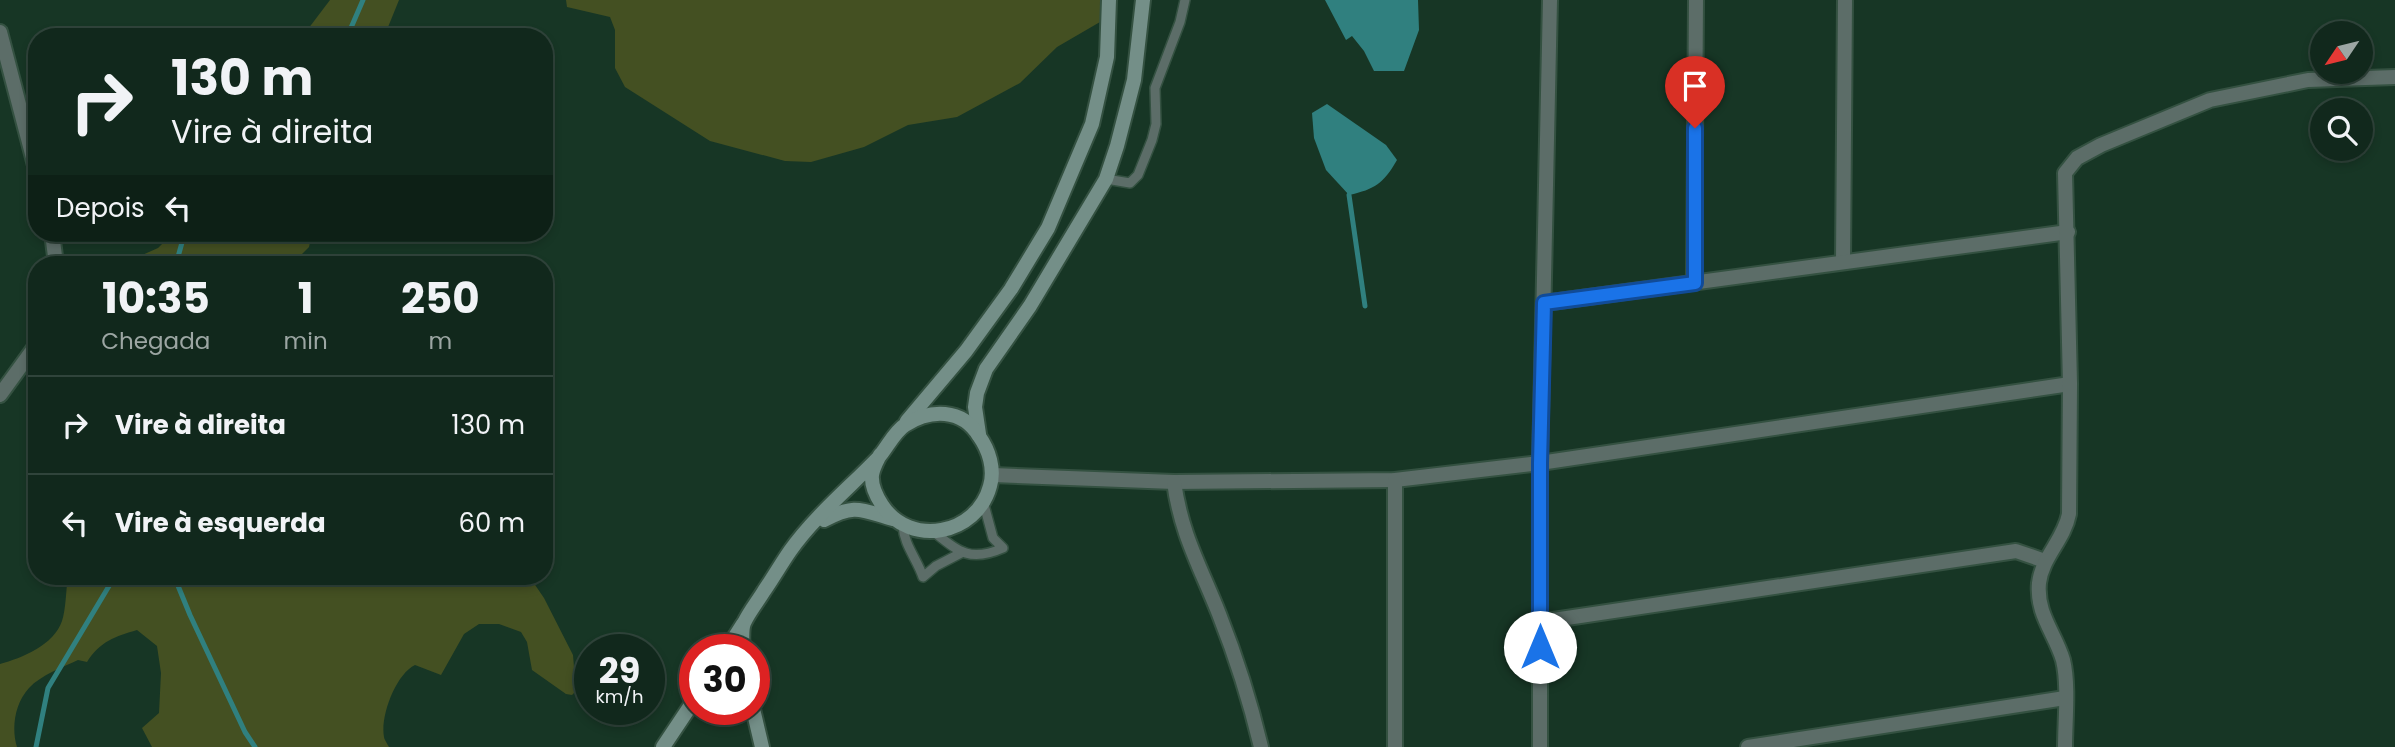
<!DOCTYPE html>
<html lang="pt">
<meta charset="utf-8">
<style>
:root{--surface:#11281c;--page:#1a3025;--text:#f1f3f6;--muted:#9ca6a3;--line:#30443b}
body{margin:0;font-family:Poppins,sans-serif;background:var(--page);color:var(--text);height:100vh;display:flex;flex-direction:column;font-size:26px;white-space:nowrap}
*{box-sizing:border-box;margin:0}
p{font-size:23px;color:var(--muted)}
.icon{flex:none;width:38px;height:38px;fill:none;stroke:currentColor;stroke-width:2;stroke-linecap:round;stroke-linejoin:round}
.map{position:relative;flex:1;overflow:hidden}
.details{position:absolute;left:28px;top:256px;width:525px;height:329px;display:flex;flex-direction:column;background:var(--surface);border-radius:28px;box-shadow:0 4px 10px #0003,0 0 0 2px var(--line)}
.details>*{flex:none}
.banner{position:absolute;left:28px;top:28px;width:525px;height:214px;border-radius:28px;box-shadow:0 4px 10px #0003,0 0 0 2px var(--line);background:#11281c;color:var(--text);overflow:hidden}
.needle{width:46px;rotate:235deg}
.buttons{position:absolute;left:2310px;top:21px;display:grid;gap:14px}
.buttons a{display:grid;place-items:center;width:63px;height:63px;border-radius:50%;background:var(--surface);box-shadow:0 4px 10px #0003,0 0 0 2px var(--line);font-size:35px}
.speed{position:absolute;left:574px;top:634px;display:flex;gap:14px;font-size:35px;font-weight:700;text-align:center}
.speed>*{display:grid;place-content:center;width:91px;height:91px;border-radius:50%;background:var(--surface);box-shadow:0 4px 10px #0003,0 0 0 2px var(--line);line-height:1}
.speed small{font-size:18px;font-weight:400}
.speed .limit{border:10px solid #d22;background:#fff;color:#111}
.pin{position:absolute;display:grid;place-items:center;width:60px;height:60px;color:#fff;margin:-72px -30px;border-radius:50% 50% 50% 0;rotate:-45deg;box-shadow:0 0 7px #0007}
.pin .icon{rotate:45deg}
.me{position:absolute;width:77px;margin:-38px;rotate:0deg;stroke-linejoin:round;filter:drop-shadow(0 0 5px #0008)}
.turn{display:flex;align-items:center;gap:24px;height:147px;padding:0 28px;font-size:32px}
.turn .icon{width:91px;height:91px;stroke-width:2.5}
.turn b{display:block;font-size:49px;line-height:60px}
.then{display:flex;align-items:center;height:66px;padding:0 28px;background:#0003;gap:14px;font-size:26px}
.eta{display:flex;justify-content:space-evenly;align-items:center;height:119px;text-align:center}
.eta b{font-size:42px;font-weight:700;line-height:49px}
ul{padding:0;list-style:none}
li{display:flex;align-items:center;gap:21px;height:98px;padding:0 28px;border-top:2px solid var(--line)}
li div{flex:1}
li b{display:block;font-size:26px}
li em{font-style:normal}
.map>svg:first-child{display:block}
</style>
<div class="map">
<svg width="2395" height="747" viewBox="0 0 2395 747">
<rect width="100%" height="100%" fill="#173625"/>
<!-- green -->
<g fill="#445022">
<path d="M330,0h69l-15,37h-82z"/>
<path d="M566,0h543l2,4 -11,18 -43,25 -37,36 -63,34 -49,8 -44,22 -53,15 -26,-1 -75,-20 -85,-54 -10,-19v-38l-5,-13 -43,-10z"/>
<path d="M173,233h139l-3,14 -17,17h-170l36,-16z"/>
<path d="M68,576h461l15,22 29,57 3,36 -4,4 -6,-1 -34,-24 -5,-28 -6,-10 -22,-8h-20l-15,10 -23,41 -26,-10c-19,9 -35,51 -31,72 0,2 4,8 5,10h-237l-10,-19 17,-15 2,-40 -4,-27 -20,-16c-21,6 -38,12 -50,32l-9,-2c-15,7 -37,15 -49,28 -14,15 -18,40 -12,59h-17v-83c22,-6 54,-19 62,-43 4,-12 4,-32 6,-45z"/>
</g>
<!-- water -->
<g fill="#30807f">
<path d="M1325,0h93l1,30 -15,41h-30l-10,-20 -12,-15 -6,4z"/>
<path d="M1327,104l59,41 11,15c-14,24 -22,29 -48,35l-23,-25 -12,-32 -2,-25z"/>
</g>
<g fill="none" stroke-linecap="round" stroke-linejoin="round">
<!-- stream -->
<g stroke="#30807f" stroke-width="5">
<path d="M347,37l16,-37"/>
<path d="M1349,195l16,111"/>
<path d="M176,264l7,-25 6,-6"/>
<path d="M174,576l16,39 55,117 10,15"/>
<path d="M36,747l12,-59 67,-112"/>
</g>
<defs>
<g id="lane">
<path d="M1106,179l24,4 8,-8 14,-35 4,-16 -1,-36 25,-66 5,-22"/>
<path d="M903,526c1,19 14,33 20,51l13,-11 27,-14"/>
<path d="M934,532c26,21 37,30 69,16l-10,-10 -10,-37"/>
</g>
<g id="street">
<path d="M0,32l37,141"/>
<path d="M52,233l4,31"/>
<path d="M1843,262l2,-262"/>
<path d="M1694,283l2,-283"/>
<path d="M1544,303l524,-71"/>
<path d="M0,395l37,-51"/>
<path d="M993,475l181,7 221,-2 145,-17 530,-79"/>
<path d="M1395,480v267"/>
<path d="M1174,482c7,52 26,84 45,132 17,43 31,87 42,133"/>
<path d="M1540,622l476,-71 29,10"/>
<path d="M1540,747v-284l10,-463"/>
<path d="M1748,747l317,-49"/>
<path d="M2065,747c0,-26 4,-62 -2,-87 -8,-27 -27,-46 -24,-77 3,-26 25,-43 30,-69l1,-130 -5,-211 12,-15 24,-13 109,-45 98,-20 87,-3"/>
</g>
<g id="secondary">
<path d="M907,421l59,-70 45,-62 37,-61 44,-104 15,-67 2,-57"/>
<path d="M979,434l-4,-27 2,-14 9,-24 44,-63 76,-127 11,-33 17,-66 9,-80"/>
<path d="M824,520c32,-17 37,-10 69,-1"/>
<path d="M727,649l16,-25"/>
<path d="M742,649c1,-8 -1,-19 2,-26 5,-11 14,-22 20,-32 9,-13 17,-27 26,-40 24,-34 59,-63 88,-93 9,-10 16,-26 27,-33 25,-16 57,-17 74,11 10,14 16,33 11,50 -13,49 -80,62 -108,19 -6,-9 -11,-19 -10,-30 1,-7 5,-14 8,-20"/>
<path d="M753,709l9,38"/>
<path d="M663,747l32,-48"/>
</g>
</defs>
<!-- lane casing -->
<use href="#lane" stroke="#345141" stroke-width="12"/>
<!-- street casing -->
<use href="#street" stroke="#345141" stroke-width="18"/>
<!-- secondary casing -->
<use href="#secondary" stroke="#345141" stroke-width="18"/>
<!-- lane -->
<use href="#lane" stroke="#5c6d68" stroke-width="9"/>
<!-- street -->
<use href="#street" stroke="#5c6d68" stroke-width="14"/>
<!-- secondary -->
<use href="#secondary" stroke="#748f88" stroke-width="14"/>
</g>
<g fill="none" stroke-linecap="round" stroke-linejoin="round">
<defs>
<path id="route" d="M1540,647v-184l4,-160 151,-20v-155"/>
</defs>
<!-- route casing -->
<use href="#route" stroke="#114b97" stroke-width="18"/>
<!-- route -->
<use href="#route" stroke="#1a73e8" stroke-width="12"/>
</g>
</svg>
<div class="buttons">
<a><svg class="needle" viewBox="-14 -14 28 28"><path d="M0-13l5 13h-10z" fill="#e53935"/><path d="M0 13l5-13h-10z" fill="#9ca6a3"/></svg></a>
<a><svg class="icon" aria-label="search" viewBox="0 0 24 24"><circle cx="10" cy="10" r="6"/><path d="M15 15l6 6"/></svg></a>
</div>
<div class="speed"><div>29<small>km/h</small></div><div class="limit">30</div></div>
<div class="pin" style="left:1695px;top:128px;background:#d93025"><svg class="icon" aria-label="arrive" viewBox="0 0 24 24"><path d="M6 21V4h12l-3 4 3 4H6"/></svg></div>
<svg class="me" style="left:1540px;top:647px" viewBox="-20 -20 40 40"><circle r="19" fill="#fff"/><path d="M0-13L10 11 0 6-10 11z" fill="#1a73e8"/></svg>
<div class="banner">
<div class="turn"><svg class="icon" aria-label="right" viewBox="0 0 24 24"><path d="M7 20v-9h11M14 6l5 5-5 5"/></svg><div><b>130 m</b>Vire à direita</div></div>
<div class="then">Depois<svg class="icon" aria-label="left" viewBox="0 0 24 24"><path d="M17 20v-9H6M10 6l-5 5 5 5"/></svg></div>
</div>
<section class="details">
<div class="eta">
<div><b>10:35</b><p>Chegada</p></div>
<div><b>1</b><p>min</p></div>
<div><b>250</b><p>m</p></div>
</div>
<ul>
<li><svg class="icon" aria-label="right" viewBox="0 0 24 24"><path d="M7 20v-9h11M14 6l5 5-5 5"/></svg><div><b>Vire à direita</b></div><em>130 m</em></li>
<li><svg class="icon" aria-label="left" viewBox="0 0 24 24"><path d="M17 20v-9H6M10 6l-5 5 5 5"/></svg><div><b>Vire à esquerda</b></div><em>60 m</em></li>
</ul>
</section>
</div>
